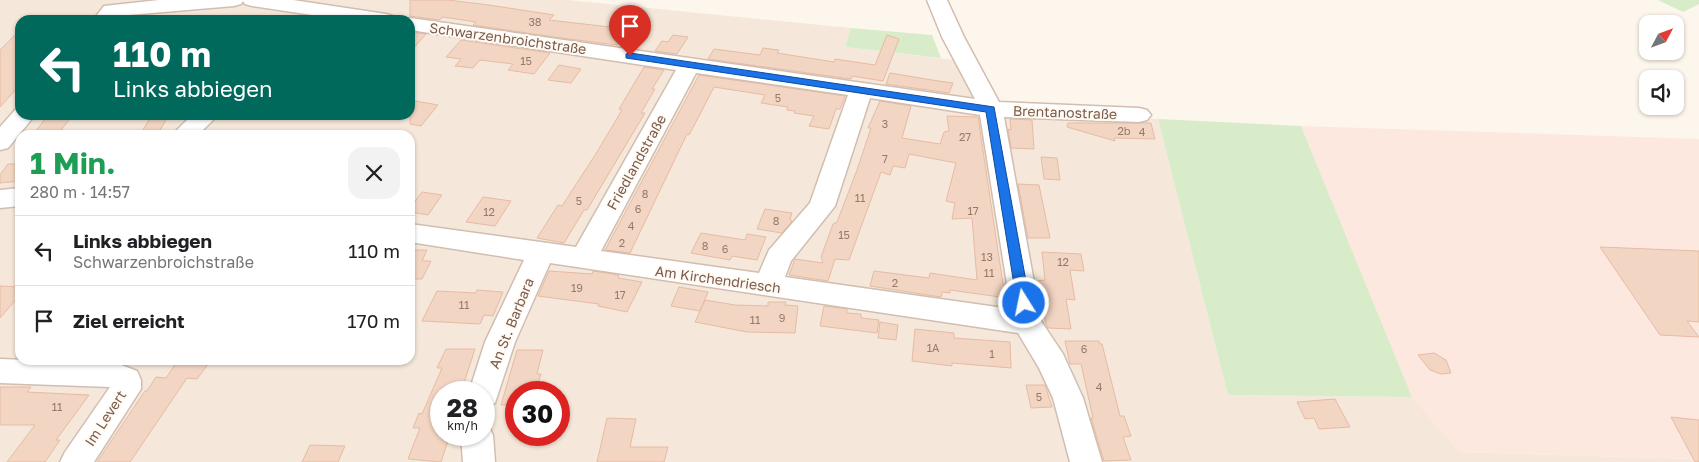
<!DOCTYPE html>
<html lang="de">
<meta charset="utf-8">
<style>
:root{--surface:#fff;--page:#f2f2f2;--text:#202124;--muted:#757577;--line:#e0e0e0}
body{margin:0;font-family:"Golos Text",sans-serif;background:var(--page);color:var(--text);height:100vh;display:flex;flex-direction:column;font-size:19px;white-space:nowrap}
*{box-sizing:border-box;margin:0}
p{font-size:16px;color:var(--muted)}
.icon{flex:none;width:28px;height:28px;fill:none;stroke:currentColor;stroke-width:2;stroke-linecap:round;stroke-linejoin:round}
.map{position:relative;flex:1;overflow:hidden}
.panel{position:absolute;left:15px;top:130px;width:400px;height:235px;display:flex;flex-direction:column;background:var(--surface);border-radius:15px;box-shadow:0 1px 4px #0004}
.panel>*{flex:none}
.banner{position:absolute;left:15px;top:15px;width:400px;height:105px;border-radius:15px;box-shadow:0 1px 4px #0004;background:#00695c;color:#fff;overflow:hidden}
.needle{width:32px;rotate:49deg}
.controls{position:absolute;left:1639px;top:15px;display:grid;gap:10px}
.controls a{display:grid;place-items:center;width:45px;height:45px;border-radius:10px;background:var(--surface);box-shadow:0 1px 4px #0004;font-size:25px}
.speed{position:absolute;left:430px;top:381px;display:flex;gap:10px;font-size:25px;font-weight:700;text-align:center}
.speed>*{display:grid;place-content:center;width:65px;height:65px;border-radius:50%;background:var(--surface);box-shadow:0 1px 4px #0004;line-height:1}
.speed small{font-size:12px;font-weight:400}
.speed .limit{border:8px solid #d22;background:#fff;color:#111}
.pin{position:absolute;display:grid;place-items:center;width:42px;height:42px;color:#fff;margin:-51px -21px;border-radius:50% 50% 50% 0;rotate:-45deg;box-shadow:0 0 5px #0007}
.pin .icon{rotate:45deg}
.me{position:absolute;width:55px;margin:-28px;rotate:350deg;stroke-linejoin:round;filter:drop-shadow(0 0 4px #0008)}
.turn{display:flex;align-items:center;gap:18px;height:105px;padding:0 15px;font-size:22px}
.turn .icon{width:65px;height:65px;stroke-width:2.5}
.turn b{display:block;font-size:35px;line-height:42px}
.round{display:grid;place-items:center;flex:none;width:52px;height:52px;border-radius:15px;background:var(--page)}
.overview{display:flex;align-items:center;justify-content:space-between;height:85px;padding:0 15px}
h1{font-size:30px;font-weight:700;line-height:38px;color:#1e9e55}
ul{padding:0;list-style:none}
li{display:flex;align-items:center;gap:15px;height:70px;padding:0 15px;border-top:1px solid var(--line)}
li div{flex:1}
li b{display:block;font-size:19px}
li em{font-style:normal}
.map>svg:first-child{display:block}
</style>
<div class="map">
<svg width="1699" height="462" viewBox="0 0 1699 462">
<rect width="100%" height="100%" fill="#fdf6ec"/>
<!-- residential -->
<path fill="#f5e8da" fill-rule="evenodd" d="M0,0h568l283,28 -6,19 110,13 25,53 178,6 70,276 184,2 48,55 232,7 2,3h-1694zM20,20h390v95h-390zM20,135h390v225h-390zM441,392h43v43h-43zM516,392h43v43h-43z"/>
<!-- commercial -->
<path fill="#fde8e0" d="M1301,126l398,13v323h-5l-2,-3 -232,-7 -48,-55z"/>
<!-- green -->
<g fill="#d8ecc9">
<path d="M1658,0h41v4l-16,8z"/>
<path d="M851,28l81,7 9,23 -96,-11z"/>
<path d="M1158,119l143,7 111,271 -184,-2z"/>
</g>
<!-- building -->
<g fill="#f3d5c3" stroke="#e6bba3">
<path d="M410,0h38l41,5 65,10 -5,5 78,9 -10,16 -56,-7 -88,-13 3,-3 -33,-5 -4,3 -29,-4z"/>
<path d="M20,30v55l-20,22v-57z"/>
<path d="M410,32l16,2 -16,18z"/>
<path d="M673,35l15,2 -11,17 -22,-3 7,-10 6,1z"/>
<path d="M887,35l12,4 -16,42 -31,-5 -1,3 -143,-20 6,-10 46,6 3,-7 16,2 -2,3 57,9 1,-3 40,6z"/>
<path d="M461,40l89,13 -16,21 -26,-4 5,-6 -33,-4 -7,8 -18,-2 6,-7 -15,-2z"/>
<path d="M559,65l22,4 -10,14 -23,-3z"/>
<path d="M644,67l20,3 -12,19h3l-14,24h4l-58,97h-3l-20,33 -27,-5 21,-33 4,1 35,-54 25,-42 -3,-1z"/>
<path d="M890,73l42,7 21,3 -4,10 -63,-9z"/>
<path d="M699,75l146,21 -5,13h-4l-7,20 -20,-3 5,-10 -20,-3 1,-2 -8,-1 1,-3 -27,-4 4,-8 -51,-8 -17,33 -8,15 -2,-1 -57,119 -25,-3z"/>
<path d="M410,100l28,5 -17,21 -11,-2z"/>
<path d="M880,101l31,5 -9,32 38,6 4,-12 5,-1 -2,-15 31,1 25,167 2,1 2,13 -57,-8v3l-8,-1 -1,5 -71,-11 4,-15 55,7 1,-5 47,7 -5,-62 -20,1 3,-16 -9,-2 10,-38 -47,-9 -4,14 -12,-2 -3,9 -9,-3 -32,88 -14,-1 -7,22 -39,-6 6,-16 28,4 -2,-6 12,-33 4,-2 20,-52 14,-42h-3z"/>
<path d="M48,115h25l-16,20h-24z"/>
<path d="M152,115h17l-12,20h-17z"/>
<path d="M1010,119l22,1 2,29 -23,-1 -3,-19 3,1z"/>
<path d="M1068,123h83l4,16 -41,-1 1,3 -48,-14z"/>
<path d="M1041,157l16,1 3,22 -16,-1z"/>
<path d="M8,164h12v17l-20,2v-8z"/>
<path d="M1018,184l21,1 11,53h-22z"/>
<path d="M422,192l20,3 -14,20 -18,-3v-4z"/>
<path d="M483,197l28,4 -16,25 -29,-4z"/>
<path d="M765,209l27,4 -2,6 2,2 -10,12 -25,-4z"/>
<path d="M701,233l44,7 2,-6 19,3 -9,23 -25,-4 -2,4 -39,-7z"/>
<path d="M1600,247l99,4v71l-12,-1 12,16 -39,-2z"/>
<path d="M410,250h17l-5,11h9l-9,18h-10l-2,4z"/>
<path d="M1042,252l39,2 3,17 -14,-1 5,30 -9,-1 5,30 -23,-1 -2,-4 -9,-43 8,-1z"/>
<path d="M549,271l43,3 1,-3 26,4 -1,3 24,4 -15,30 -29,-6 1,-2 -61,-8z"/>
<path d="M0,286l20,1v8l-20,23z"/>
<path d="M679,287l29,5 -8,19 5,-11 30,5 33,1v-4h18l-1,3 13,1 -3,27 -48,-1 -52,-10 5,-11 -29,-5z"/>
<path d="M477,290l26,2 -10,24 -9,-1 -4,9 -58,-3 15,-30 38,2z"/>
<path d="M824,306l23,3v4l14,1v4l18,2 -2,13 -57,-7z"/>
<path d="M880,322l18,3 -2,15 -18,-2z"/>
<path d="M915,329l39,4v5l56,4 1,26 -59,-5v3l-40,-5z"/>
<path d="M1065,341h34l1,3h2l18,72h4l7,20 -8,1 8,23 -27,1 -13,-43h2l-12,-54h-11z"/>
<path d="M446,349h29l-13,40 -3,3h-18v43h9l-9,27 -33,-3 12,-31h-7l6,-15 3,1 20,-46h-5z"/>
<path d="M517,350h26l-6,24h4l-6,18h-19v13h-15z"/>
<path d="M1434,353l12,7 5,13 -10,1 -11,-4 -12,-15z"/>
<path d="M178,360h21l-1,2 11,1 -12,16 -10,-1 -57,84h-33l48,-71h2l9,-14 10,1z"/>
<path d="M1026,385h19l7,22 -21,1z"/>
<path d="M0,387h31l-4,5 62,3 -33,45h4l-15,22h-38l28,-37h-35z"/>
<path d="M1335,399l15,28 -31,2 -5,-11 -9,1 -8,-17z"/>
<path d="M1671,417l28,3v42h-4z"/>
<path d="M607,418l29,1 -6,28h38l-4,15h-67z"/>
<path d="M310,445l35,1 -7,16h-36z"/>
</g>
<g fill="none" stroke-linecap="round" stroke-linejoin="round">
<defs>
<g id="minor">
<path d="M159,0h134l93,14 7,2 3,4h-51l-93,-14 -7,-2 -2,-3 -2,3 -7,2 -117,10 -3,4h-21l11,-14z"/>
<path d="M927,0h20l17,37 35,65 140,6 8,2 4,5 -4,5 -8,2 -135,-5 37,204 22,33 20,44 19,64h-32l-17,-64 -14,-30 -21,-35 -468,-70 -35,79 -20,61 -11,4v-15h-15l16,-50 39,-82 -114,-18v-18l166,23 100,-177 -266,-40v-10h-7l7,-2 565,81 -33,-62zM696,73l152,22 -38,108 -41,47 -10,23 -158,-22zM870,98l110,17 31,194 -226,-32 6,-16 44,-55z"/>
<path d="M20,108v7h15l-27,33 -8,2v-23l15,-17z"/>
<path d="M192,115h26l-20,20h-26z"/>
<path d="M20,188v18l-20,2v-18z"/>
<path d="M0,359l116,4 21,8 4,9v9l-47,73h-34l5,-10 45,-65 -110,-4z"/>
<path d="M484,424l4,1 5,10 2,27h-32l-2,-27h23z"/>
</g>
</defs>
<!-- minor casing -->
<use href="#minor" stroke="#d1beb0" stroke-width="3"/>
<!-- minor -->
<use href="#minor" fill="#fff" fill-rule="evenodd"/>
</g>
<!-- route -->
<path fill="#1a73e8" stroke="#114b97" d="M630,53l364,54 36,196 -2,4h-9l-2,-4 -31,-191 -360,-54v-4z"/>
<g text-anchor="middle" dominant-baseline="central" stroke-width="4" stroke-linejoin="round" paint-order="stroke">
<!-- number labels -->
<g font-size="11" fill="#987a6a">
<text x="535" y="21">38</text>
<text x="526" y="60">15</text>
<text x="778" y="97">5</text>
<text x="885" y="123">3</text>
<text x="1124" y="130">2b</text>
<text x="1142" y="131">4</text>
<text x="965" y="136">27</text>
<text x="885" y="158">7</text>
<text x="645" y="193">8</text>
<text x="860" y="197">11</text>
<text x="579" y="200">5</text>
<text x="638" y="208">6</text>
<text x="973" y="210">17</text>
<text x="489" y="211">12</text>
<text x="776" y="220">8</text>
<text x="631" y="225">4</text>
<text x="844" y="234">15</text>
<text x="622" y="242">2</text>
<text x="705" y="245">8</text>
<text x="725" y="248">6</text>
<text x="987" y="256">13</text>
<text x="1063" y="261">12</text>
<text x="989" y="272">11</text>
<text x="895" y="282">2</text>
<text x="577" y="287">19</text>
<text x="620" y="294">17</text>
<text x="464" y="304">11</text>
<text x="782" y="317">9</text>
<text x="755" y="319">11</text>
<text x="933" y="347">1A</text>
<text x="1084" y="348">6</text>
<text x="992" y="353">1</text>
<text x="1099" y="386">4</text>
<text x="1039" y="396">5</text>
<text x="57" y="406">11</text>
</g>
<!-- street labels -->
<g font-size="14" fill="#7a5c4d" stroke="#fffaf3">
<text transform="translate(508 38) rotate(8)">Schwarzenbroichstraße</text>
<text transform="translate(1065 112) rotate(2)">Brentanostraße</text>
<text transform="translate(636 162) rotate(-61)">Friedlandstraße</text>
<text transform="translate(718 279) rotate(8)">Am Kirchendriesch</text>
<text transform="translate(511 323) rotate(-68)">An St. Barbara</text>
<text transform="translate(105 418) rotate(-57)">Im Levert</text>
</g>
</g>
</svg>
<div class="controls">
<a><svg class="needle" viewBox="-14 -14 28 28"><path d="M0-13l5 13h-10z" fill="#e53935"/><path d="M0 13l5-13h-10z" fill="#757577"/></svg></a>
<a><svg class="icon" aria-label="sound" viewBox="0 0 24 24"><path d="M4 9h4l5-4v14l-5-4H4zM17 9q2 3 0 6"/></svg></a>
</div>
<div class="speed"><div>28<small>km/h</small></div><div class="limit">30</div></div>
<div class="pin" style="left:630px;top:56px;background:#d93025"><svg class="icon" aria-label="arrive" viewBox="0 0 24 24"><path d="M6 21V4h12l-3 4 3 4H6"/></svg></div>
<svg class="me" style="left:1024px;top:303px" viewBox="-20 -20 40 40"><circle r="17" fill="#1a73e8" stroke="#fff" stroke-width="3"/><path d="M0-11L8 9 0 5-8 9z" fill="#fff"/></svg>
<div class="banner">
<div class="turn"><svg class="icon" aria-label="left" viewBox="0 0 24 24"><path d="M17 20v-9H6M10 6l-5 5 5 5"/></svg><div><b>110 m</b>Links abbiegen</div></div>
</div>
<section class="panel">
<div class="overview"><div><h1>1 Min.</h1><p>280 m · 14:57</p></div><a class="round"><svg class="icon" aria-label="close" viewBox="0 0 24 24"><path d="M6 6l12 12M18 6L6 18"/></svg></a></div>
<ul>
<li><svg class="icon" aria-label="left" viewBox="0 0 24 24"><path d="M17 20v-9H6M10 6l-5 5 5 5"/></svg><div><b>Links abbiegen</b><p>Schwarzenbroichstraße</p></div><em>110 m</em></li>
<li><svg class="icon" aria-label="arrive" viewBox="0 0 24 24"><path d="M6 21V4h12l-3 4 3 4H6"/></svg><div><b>Ziel erreicht</b></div><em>170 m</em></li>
</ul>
</section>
</div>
